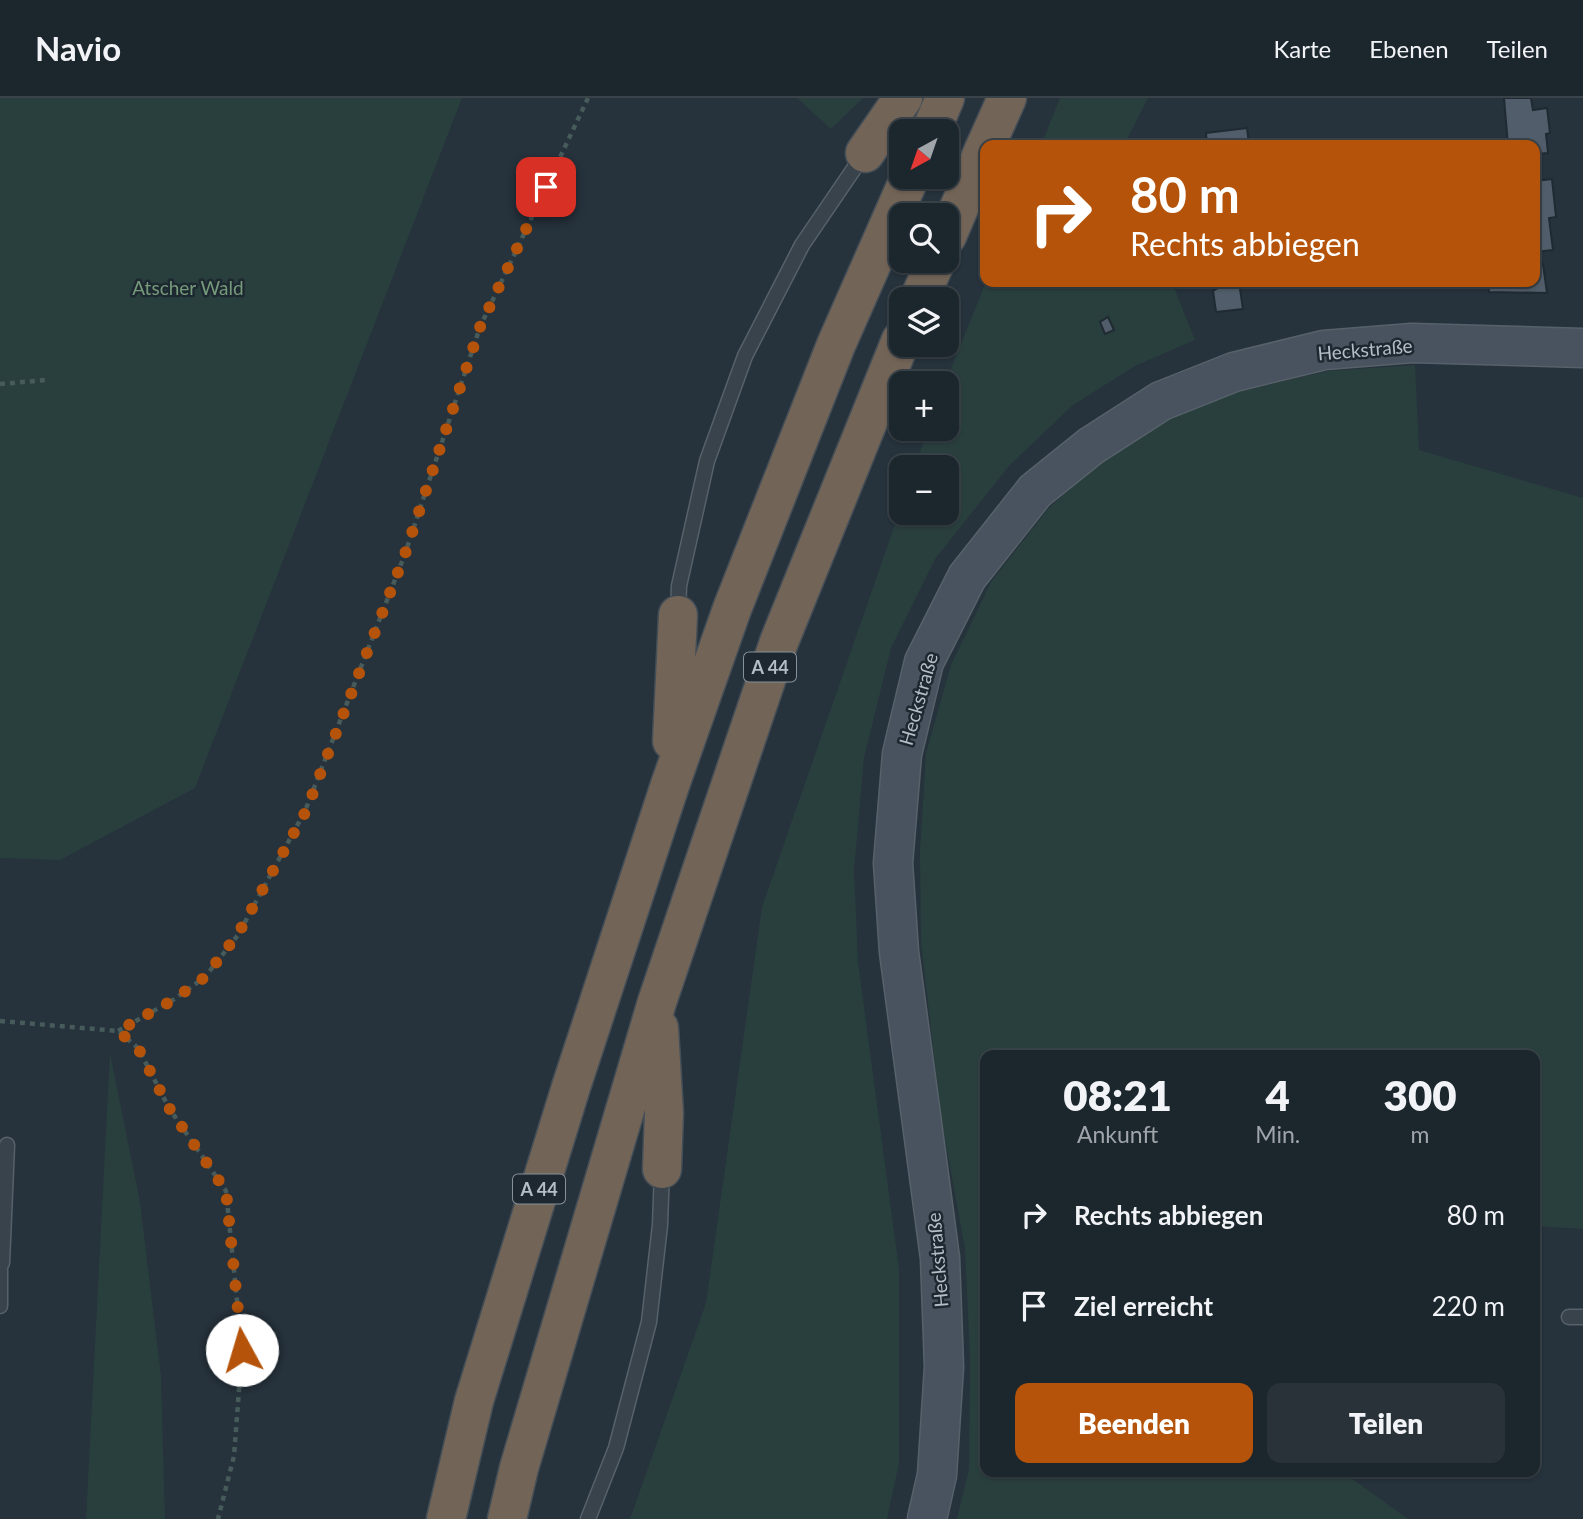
<!DOCTYPE html>
<html lang="de">
<meta charset="utf-8">
<style>
:root{--surface:#1c262d;--page:#293239;--text:#f1f3f6;--muted:#a0a5aa;--line:#3a4349;--accent:#b45309}
body{margin:0;font-family:Lato,sans-serif;background:var(--page);color:var(--text);height:100vh;display:flex;flex-direction:column;font-size:26px;white-space:nowrap}
*{box-sizing:border-box;margin:0}
p{font-size:23px;color:var(--muted)}
.icon{flex:none;width:38px;height:38px;fill:none;stroke:currentColor;stroke-width:2;stroke-linecap:round;stroke-linejoin:round}
.map{position:relative;flex:1;overflow:hidden}
.side{position:absolute;left:980px;top:952px;width:560px;height:427px;display:flex;flex-direction:column;background:var(--surface);border-radius:14px;box-shadow:0 2px 5px #0004,0 0 0 2px var(--line)}
.side>*{flex:none}
.hud{position:absolute;left:980px;top:42px;width:560px;height:147px;border-radius:14px;box-shadow:0 2px 5px #0004,0 0 0 2px var(--line);background:#b45309;color:#fff;overflow:hidden}
.needle{width:46px;rotate:220deg}
.buttons{position:absolute;left:889px;top:21px;display:grid;gap:14px}
.buttons a{display:grid;place-items:center;width:70px;height:70px;border-radius:14px;background:var(--surface);box-shadow:0 2px 5px #0004,0 0 0 2px var(--line);font-size:35px}
.pin{position:absolute;display:grid;place-items:center;width:60px;height:60px;color:#fff;margin:-30px;border-radius:14px;box-shadow:0 4px 10px #0006}
.me{position:absolute;width:77px;margin:-38px;rotate:354deg;stroke-linejoin:round;filter:drop-shadow(0 0 5px #0008)}
.turn{display:flex;align-items:center;gap:24px;height:147px;padding:0 35px;font-size:32px}
.turn .icon{width:91px;height:91px;stroke-width:2.5}
.turn b{display:block;font-size:49px;line-height:60px}
.eta{display:flex;justify-content:space-evenly;align-items:center;height:119px;text-align:center}
.eta b{font-size:42px;font-weight:800;line-height:49px}
.button{display:flex;gap:14px;margin-top:auto;padding:14px 35px}
.button a{flex:1;height:80px;border-radius:14px;background:var(--accent);color:#fff;font-size:28px;font-weight:800;line-height:80px;text-align:center}
.button a+a{background:var(--page);color:var(--text)}
ul{padding:0;list-style:none}
li{display:flex;align-items:center;gap:21px;height:91px;padding:0 35px}
li div{flex:1}
li b{display:block;font-size:26px}
li em{font-style:normal}
header{display:flex;align-items:center;gap:42px;box-sizing:border-box;height:98px;padding:0 35px;background:var(--surface);border-bottom:2px solid var(--line)}
header strong{font-size:33px}
nav{display:flex;gap:38px;margin-inline-start:auto;font-size:24px}
.map>svg:first-child{display:block}
</style>
<header>
<strong>Navio</strong>
<nav><a>Karte</a><a>Ebenen</a><a>Teilen</a></nav>
</header>
<div class="map">
<svg width="1583" height="1421" viewBox="0 0 1583 1421">
<rect width="100%" height="100%" fill="#26323c"/>
<!-- green -->
<g fill="#293f3e">
<path d="M0,0h462l-267,690 -135,72 -60,-2z"/>
<path d="M797,0h66l-32,31z"/>
<path d="M1060,0h88l-24,47h-83z"/>
<path d="M986,184h186l23,58 -60,26 -62,39 -64,61 -74,93 -44,89 -27,110 -10,113 4,91 41,307v194l-12,56h-257l76,-216 56,-396 139,-400v6h46v-46h-32l13,-38h19l-2,-46z"/>
<path d="M1415,267l4,85 164,48v731l-48,-3v-171h-550v417h358l65,47h-451l12,-50 1,-110 -5,-110 -24,-132 -20,-175 -1,-91 6,-98 25,-88 40,-83 57,-73 51,-46 72,-44 47,-22 109,-26z"/>
<path d="M110,955l30,149 21,174 4,143h-79z"/>
</g>
<!-- building -->
<g fill="#515d6a" stroke="#202a33" stroke-width="2">
<path d="M1504,0h27l2,12 14,-2 3,25 -4,1 2,19 -13,1v-9h-27z"/>
<path d="M1247,30l2,17h-42l-1,-12z"/>
<path d="M1552,81l4,38 -7,1 4,32 -18,2v-71z"/>
<path d="M1543,166l4,29 -58,-1 -1,-10h47v-17z"/>
<path d="M1228,184h11l4,27 -27,3 -3,-21z"/>
<path d="M1108,219l6,13 -9,4 -5,-12z"/>
</g>
<g fill="none" stroke-linecap="round" stroke-linejoin="round">
<defs>
<g id="service">
<path d="M678,515l1,-27 28,-125 38,-105 57,-111 62,-91"/>
<path d="M0,1164v44"/>
<path d="M2,1165l5,-118"/>
<path d="M1569,1219h14"/>
<path d="M588,1421l28,-71 33,-126 11,-97 2,-55"/>
</g>
<path id="secondary" d="M927,1421l10,-44 7,-108 -4,-109 -41,-306 -6,-89 9,-109 22,-92 43,-85 68,-86 56,-45 70,-45 73,-29 90,-22 88,-7 171,5"/>
<g id="motorway">
<path d="M931,33l14,-33"/>
<path d="M986,47l21,-47"/>
<path d="M865,55l38,-55"/>
<path d="M947,138l38,-89"/>
<path d="M919,201l17,-38"/>
<path d="M672,643l6,-126"/>
<path d="M659,930l5,85 -2,56"/>
<path d="M446,1421l28,-118 97,-314 99,-302 62,-176 104,-264 74,-168"/>
<path d="M507,1421l12,-51 138,-466 122,-360 122,-302"/>
</g>
</defs>
<!-- service casing -->
<use href="#service" stroke="#57616a" stroke-width="17"/>
<!-- secondary casing -->
<use href="#secondary" stroke="#57616a" stroke-width="41"/>
<!-- motorway casing -->
<use href="#motorway" stroke="#444e57" stroke-width="41"/>
<!-- path -->
<g stroke="#475b5b" stroke-width="4.5" stroke-dasharray="5 5" stroke-linecap="butt">
<path d="M0,286l46,-4"/>
<path d="M0,923l118,10 20,17 31,60 57,83 16,159 -8,106 -16,63"/>
<path d="M118,933l55,-31 32,-23 33,-42 67,-124 100,-257 75,-227 108,-229"/>
</g>
<!-- service -->
<use href="#service" stroke="#39434c" stroke-width="14"/>
<!-- secondary -->
<use href="#secondary" stroke="#48535f" stroke-width="38"/>
<!-- motorway -->
<use href="#motorway" stroke="#726457" stroke-width="38"/>
</g>
<g fill="none" stroke-linecap="round" stroke-linejoin="round">
<!-- route -->
<path stroke="#b45309" stroke-width="12" stroke-dasharray="0 21.6" d="M242,1252l-16,-159 -57,-83 -31,-60 -20,-17 55,-31 32,-23 33,-43 68,-123 99,-257 75,-227 66,-140"/>
</g>
<g text-anchor="middle" dominant-baseline="central" stroke-width="5" stroke-linejoin="round" paint-order="stroke">
<!-- shield labels -->
<g fill="#1e2831" stroke="#88919a" stroke-width="2">
<rect x="744" y="554.5" width="52" height="29" rx="5"/>
<rect x="513" y="1076.5" width="52" height="29" rx="5"/>
</g>
<g font-size="18" font-weight="bold" fill="#b5bec7">
<text x="770" y="569">A 44</text>
<text x="539" y="1091">A 44</text>
</g>
<!-- park labels -->
<g font-size="19" fill="#759b7a" stroke="#1e2831">
<text x="188" y="189">Atscher Wald</text>
</g>
<!-- street labels -->
<g font-size="19" fill="#b5bec7" stroke="#1e2831">
<text transform="translate(1365 251) rotate(-5)">Heckstraße</text>
<text transform="translate(918 601) rotate(-74)">Heckstraße</text>
<text transform="translate(937 1162) rotate(-95)">Heckstraße</text>
</g>
</g>
</svg>
<div class="buttons">
<a><svg class="needle" viewBox="-14 -14 28 28"><path d="M0-13l5 13h-10z" fill="#e53935"/><path d="M0 13l5-13h-10z" fill="#a0a5aa"/></svg></a>
<a><svg class="icon" aria-label="search" viewBox="0 0 24 24"><circle cx="10" cy="10" r="6"/><path d="M15 15l6 6"/></svg></a>
<a><svg class="icon" aria-label="layers" viewBox="0 0 24 24"><path d="M12 4l9 5-9 5-9-5zM3 14l9 5 9-5"/></svg></a>
<a>+</a>
<a>−</a>
</div>
<div class="pin" style="left:546px;top:89px;background:#d93025"><svg class="icon" aria-label="arrive" viewBox="0 0 24 24"><path d="M6 21V4h12l-3 4 3 4H6"/></svg></div>
<svg class="me" style="left:242px;top:1252px" viewBox="-20 -20 40 40"><circle r="19" fill="#fff"/><path d="M0-13L10 11 0 6-10 11z" fill="#b45309"/></svg>
<div class="hud">
<div class="turn"><svg class="icon" aria-label="right" viewBox="0 0 24 24"><path d="M7 20v-9h11M14 6l5 5-5 5"/></svg><div><b>80 m</b>Rechts abbiegen</div></div>
</div>
<section class="side">
<div class="eta">
<div><b>08:21</b><p>Ankunft</p></div>
<div><b>4</b><p>Min.</p></div>
<div><b>300</b><p>m</p></div>
</div>
<ul>
<li><svg class="icon" aria-label="right" viewBox="0 0 24 24"><path d="M7 20v-9h11M14 6l5 5-5 5"/></svg><div><b>Rechts abbiegen</b></div><em>80 m</em></li>
<li><svg class="icon" aria-label="arrive" viewBox="0 0 24 24"><path d="M6 21V4h12l-3 4 3 4H6"/></svg><div><b>Ziel erreicht</b></div><em>220 m</em></li>
</ul>
<div class="button"><a>Beenden</a><a>Teilen</a></div>
</section>
</div>
